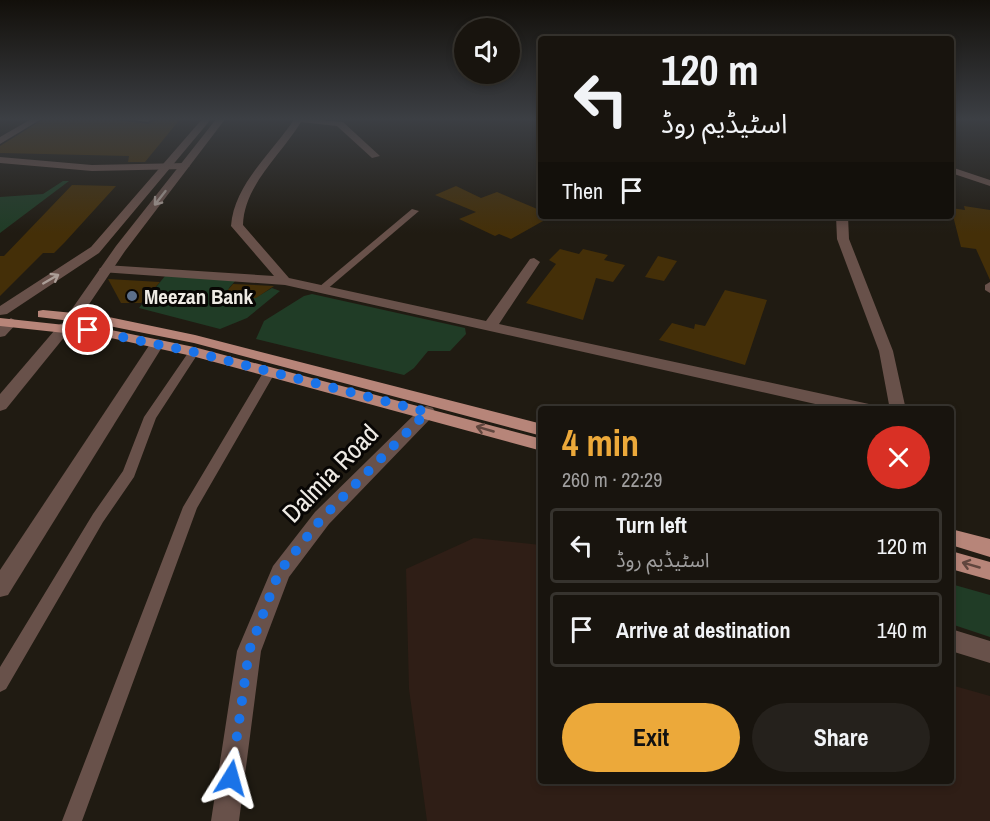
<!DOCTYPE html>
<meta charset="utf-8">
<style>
:root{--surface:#18140e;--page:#25211c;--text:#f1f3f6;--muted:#9f9e9e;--line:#36332e;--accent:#eca93a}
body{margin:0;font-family:"Archivo Narrow","Noto Sans Arabic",sans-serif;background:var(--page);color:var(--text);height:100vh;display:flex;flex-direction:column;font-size:22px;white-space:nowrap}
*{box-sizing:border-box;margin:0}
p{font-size:20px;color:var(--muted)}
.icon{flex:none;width:33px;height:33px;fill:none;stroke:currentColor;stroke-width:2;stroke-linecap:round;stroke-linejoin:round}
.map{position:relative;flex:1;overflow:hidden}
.sheet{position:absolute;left:538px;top:406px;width:416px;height:378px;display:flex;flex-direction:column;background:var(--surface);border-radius:6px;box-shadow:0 3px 9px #0003,0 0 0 2px var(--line)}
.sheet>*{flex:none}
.top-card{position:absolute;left:538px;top:36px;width:416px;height:183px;border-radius:6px;box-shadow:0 3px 9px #0003,0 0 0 2px var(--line);background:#18140e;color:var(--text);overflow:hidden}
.controls{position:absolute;left:454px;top:18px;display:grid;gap:12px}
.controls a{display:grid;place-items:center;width:66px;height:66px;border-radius:50%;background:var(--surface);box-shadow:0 3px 9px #0003,0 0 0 2px var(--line);font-size:30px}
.pin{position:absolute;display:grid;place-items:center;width:51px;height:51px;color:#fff;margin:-26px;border:3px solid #fff;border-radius:50%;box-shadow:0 2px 6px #0007}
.me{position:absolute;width:66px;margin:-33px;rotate:8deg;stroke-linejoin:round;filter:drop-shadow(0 0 4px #0008)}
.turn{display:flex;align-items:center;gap:21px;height:126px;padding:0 24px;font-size:27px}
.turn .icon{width:78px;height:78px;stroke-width:2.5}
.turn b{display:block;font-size:42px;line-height:51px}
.then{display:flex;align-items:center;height:57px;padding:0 24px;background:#0003;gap:12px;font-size:22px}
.round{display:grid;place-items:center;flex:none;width:63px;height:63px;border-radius:32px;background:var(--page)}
.overview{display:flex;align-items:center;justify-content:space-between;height:102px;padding:0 24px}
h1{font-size:36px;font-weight:700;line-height:45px;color:var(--accent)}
.primary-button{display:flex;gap:12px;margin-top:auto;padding:12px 24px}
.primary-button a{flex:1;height:69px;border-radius:36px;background:var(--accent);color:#111;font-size:24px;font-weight:700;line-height:69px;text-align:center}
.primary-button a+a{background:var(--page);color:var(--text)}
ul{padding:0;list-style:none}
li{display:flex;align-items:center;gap:18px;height:75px;margin:0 12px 9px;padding:0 12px;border:3px solid var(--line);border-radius:6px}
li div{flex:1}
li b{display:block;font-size:22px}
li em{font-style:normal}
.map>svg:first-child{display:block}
</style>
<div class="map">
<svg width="990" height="821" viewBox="0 0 990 821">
<rect width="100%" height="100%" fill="#201b12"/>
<!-- industrial -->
<path fill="#2f1e16" d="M474,538l67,7 1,237h409v-97l39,11v125h-563l-18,-132 -3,-120z"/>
<!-- green -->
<g fill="#203c26">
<path d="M63,181h6l-69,52v-36l43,-3z"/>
<path d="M165,276l71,4 -7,8 -2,9 28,1 17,-10 8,3 -33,27 -27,11 -81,-21z"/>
<path d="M312,294l153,34 1,6 -16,17h-22l-14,17 -10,7 -148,-36 8,-18 40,-25z"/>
<path d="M951,584l39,11v42l-39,-13z"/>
</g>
<!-- building -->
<g fill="#442f08">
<path d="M45,118l73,2 30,4 12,-6h21l-36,44h-17l1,-6 -129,-3v-7z"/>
<path d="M72,185l44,1 -51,56 -11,11h-11l-43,43v-40h4z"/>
<path d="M456,186l25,12 16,-6 45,19v5h10l-41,23 -12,-5 -4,2 -36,-17 17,-7 -41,-17z"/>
<path d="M964,206l26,4v70l-14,-31 -15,-2 -10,-39 14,2z"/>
<path d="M560,249l19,5 4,-5 25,6 -4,5 21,5 -12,17 -17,-4 -13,42 -57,-17 30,-39 -7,-4z"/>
<path d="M658,256l19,5 -13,20 -19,-4z"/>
<path d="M108,279l52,3 -19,21h-20z"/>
<path d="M233,284l41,2 -18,12h-35z"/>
<path d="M725,290l42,10 -22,65 -86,-25 13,-17 22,6 1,-5 10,2z"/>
</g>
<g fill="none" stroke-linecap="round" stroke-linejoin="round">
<!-- service -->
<g fill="#68514a" fill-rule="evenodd">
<path d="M412,209l7,2 -94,80h-6v-4z"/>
<path d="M990,282v11l-5,-3v-5z"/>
<path d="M194,349l5,3 -43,66 -22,59 -31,45 -97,167 -6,3v-25l93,-153 30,-43 21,-54 46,-67z"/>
<path d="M270,367l6,4 -79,137 -115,313h-20l121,-314 81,-136z"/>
</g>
<!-- minor -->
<g fill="#68514a" fill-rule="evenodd">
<path d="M33,118h10l-43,26v-7z"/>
<path d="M119,118h33v1l-4,3z"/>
<path d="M295,118l48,4 37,34 -8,2 -35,-32 -36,-4c-20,33 -57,63 -58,103l46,53 197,43 44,-62 4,-1 6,4 -41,62 370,80 8,6h-35l-557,-125 -184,-13 -2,-3 6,-4 169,11 -43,-50c3,-42 42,-74 64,-108z"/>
<path d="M0,157l92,8 93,-2 5,3 -5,3 -93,2 -92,-8z"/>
<path d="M951,167l39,13v6l-39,-13z"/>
<path d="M836,216h12l1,23 44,112 13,59h-16l-11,-59 -42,-112z"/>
<path d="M11,318l7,4 -13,14 -5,1v-12z"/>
<path d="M65,323l5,1 2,3 -2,3 -64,79 -6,2v-17l60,-70z"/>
<path d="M157,340l7,4 -156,251 -8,2v-27l150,-226z"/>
<path d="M427,406l6,2 2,4 -2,4 -104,108 -40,53 -28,74 -22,170h-28l26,-170 36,-85 42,-54 106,-104z"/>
<path d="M951,629l39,12v22l-39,-12z"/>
</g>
<!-- tertiary -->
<g fill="#68514a" fill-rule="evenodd">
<path d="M203,118h9l-113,135 -92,61 -7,1v-9l91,-59z"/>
<path d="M217,118h9l-101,133 -46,68h-10l-2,-3 49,-70z"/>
</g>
<!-- primary -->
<g fill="#b78579" fill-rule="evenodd">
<path d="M43,310l61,6 91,19 347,89v12l-348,-93 -90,-18 -66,-8v-6z"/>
<path d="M0,318l111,12 83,17 348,92v12l-350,-95 -81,-18 -111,-12z"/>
<path d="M951,529l39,10v18l-39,-12z"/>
<path d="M951,551l39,11v18l-39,-11z"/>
</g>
</g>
<!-- one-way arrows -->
<defs><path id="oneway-shaft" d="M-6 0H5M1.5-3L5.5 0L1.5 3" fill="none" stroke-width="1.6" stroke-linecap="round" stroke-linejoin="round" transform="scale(1.5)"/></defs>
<g stroke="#ab9e97">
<use href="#oneway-shaft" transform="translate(160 198) rotate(128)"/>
<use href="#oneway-shaft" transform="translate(51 279) rotate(-30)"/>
</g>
<g stroke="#60463e">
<use href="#oneway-shaft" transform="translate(485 429) rotate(-164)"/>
<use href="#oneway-shaft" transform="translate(971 565) rotate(-164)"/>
</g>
<!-- sky -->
<linearGradient id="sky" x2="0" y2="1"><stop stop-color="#120f0a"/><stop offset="0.51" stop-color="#3c3f44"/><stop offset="1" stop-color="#3c3f44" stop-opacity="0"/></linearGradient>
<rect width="990" height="233" fill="url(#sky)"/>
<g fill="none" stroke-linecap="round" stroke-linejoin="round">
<!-- route -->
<path stroke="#1a73e8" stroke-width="10" stroke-dasharray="0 18" d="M88,330l106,22 233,60 -105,106 -43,54 -30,79 -18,127"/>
</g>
<!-- markers -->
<circle fill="#5c6f8a" stroke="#080604" stroke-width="2" cx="132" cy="296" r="6"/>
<g text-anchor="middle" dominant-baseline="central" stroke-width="6" stroke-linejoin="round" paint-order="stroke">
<!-- poi labels -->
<g font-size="21" font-weight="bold" fill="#eeeae4" stroke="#080604" text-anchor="start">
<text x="144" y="296">Meezan Bank</text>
</g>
<!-- near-street labels -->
<g font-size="26" fill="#eeeae4" stroke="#080604">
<text transform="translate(330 473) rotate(-46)">Dalmia Road</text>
</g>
</g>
</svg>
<div class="controls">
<a><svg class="icon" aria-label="sound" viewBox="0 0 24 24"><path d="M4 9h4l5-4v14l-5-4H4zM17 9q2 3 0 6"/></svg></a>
</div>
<div class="pin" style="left:88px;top:330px;background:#d93025"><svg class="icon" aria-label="arrive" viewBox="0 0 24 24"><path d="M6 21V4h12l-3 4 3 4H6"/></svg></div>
<svg class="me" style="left:231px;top:778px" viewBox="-20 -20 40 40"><path d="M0-17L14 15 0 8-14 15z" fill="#1a73e8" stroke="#fff" stroke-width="4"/></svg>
<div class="top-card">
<div class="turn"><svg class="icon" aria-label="left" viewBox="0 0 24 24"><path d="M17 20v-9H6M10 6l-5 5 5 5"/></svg><div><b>120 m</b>اسٹیڈیم روڈ</div></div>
<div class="then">Then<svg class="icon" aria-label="arrive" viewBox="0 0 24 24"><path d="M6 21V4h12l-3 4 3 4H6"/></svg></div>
</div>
<section class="sheet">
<div class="overview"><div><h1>4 min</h1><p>260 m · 22:29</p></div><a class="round" style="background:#d93025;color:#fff"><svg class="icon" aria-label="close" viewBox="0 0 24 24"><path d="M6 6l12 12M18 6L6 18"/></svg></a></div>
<ul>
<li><svg class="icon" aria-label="left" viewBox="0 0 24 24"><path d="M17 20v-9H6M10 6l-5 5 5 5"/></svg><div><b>Turn left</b><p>اسٹیڈیم روڈ</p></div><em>120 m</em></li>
<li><svg class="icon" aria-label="arrive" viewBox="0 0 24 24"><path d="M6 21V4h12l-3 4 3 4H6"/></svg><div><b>Arrive at destination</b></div><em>140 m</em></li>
</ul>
<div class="primary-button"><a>Exit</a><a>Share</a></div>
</section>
</div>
